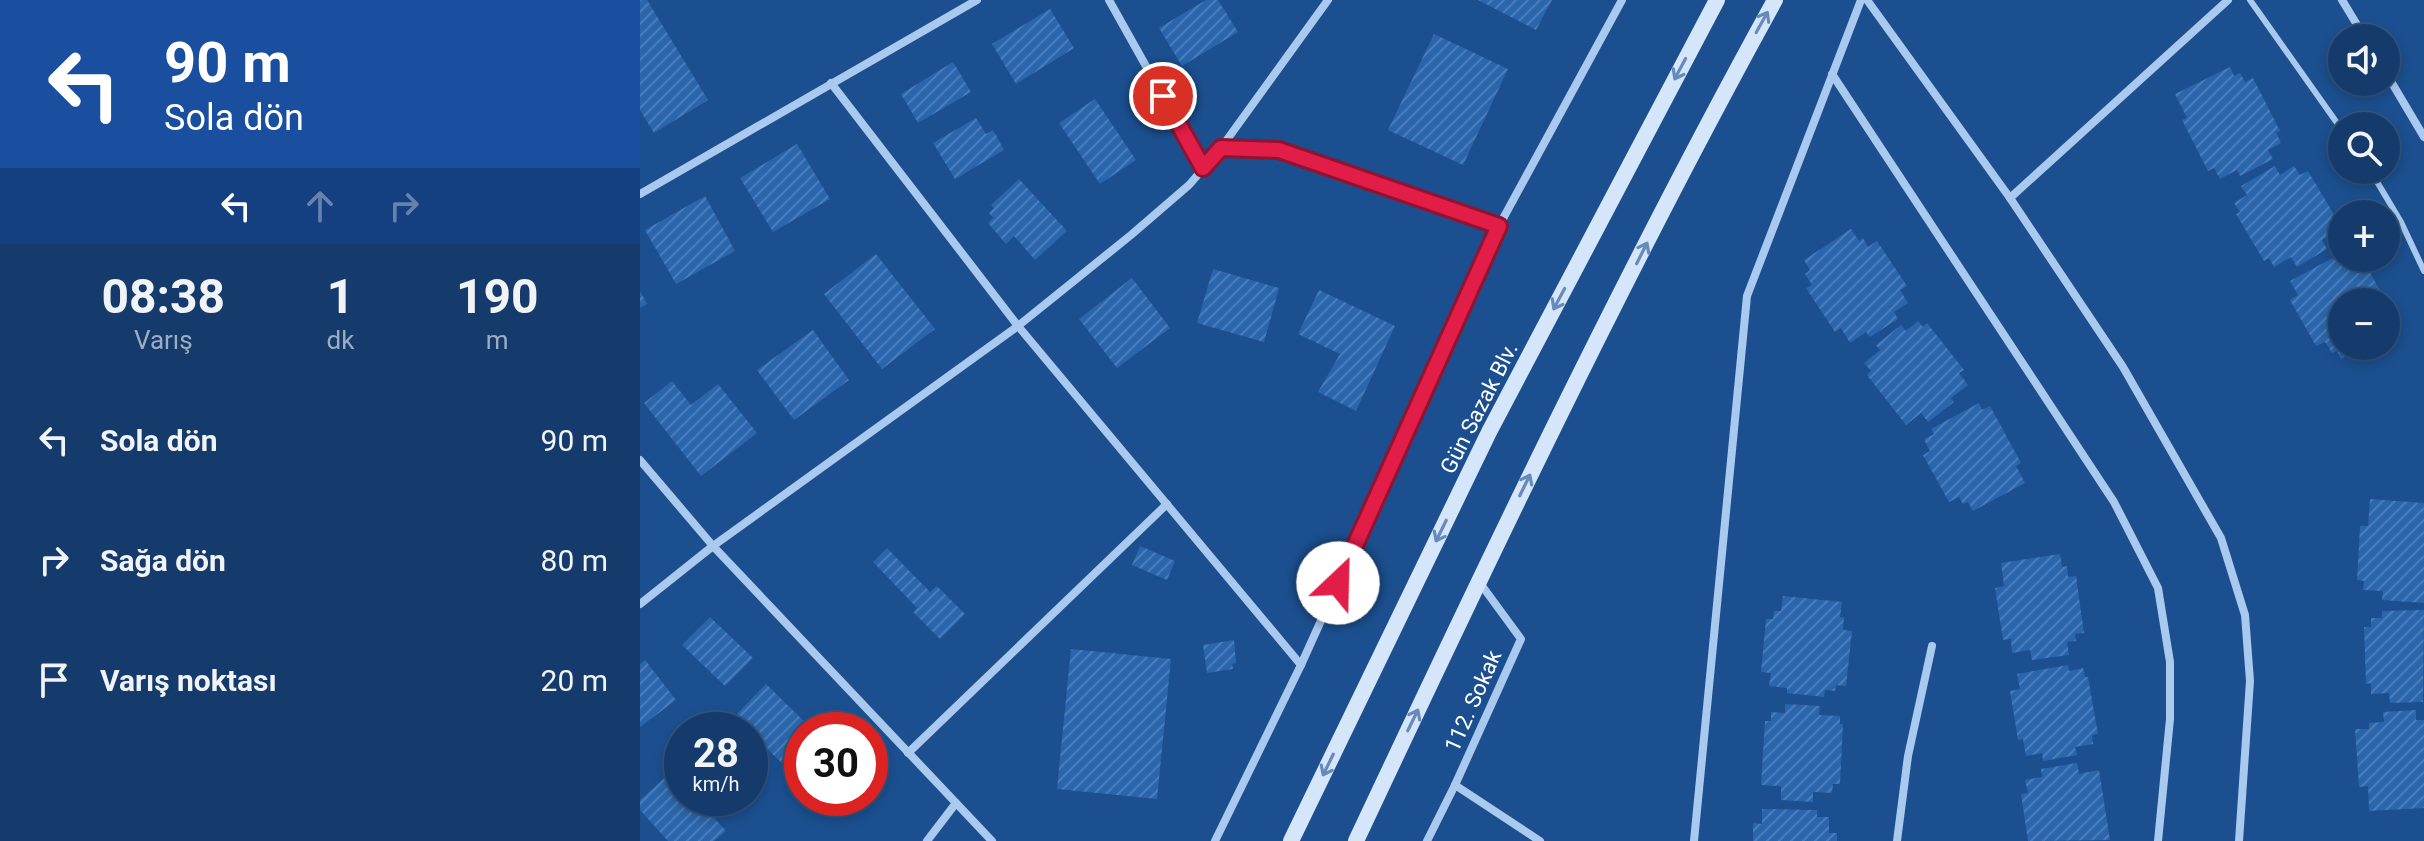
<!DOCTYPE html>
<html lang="tr">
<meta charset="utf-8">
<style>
:root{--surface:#143b6b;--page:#1d4271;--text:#f1f3f6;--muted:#9dadc1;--line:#33557e}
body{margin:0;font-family:Roboto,sans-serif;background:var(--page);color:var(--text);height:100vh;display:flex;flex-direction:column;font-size:30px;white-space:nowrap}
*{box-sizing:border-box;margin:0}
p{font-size:26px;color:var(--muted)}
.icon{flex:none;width:44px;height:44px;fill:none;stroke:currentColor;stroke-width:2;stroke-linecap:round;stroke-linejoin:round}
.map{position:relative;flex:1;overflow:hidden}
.sheet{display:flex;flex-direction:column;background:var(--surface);width:640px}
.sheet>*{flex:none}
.banner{background:#1a4fa0;color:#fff;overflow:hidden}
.controls{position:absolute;left:1688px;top:24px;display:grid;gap:16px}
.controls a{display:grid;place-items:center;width:72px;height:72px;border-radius:50%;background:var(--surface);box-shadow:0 4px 12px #0003,0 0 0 2px var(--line);font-size:40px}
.speed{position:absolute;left:24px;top:712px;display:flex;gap:16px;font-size:40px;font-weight:700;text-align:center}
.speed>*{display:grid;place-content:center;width:104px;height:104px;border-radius:50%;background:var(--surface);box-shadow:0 4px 12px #0003,0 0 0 2px var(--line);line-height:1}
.speed small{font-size:20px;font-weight:400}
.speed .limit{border:12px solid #d22;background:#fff;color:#111}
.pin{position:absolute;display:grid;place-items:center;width:68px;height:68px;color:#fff;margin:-34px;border:4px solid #fff;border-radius:50%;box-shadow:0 2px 8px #0007}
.me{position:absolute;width:88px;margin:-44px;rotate:24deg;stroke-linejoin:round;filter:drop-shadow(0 0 6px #0008)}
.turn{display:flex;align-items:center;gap:28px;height:168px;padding:0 32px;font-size:36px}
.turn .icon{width:104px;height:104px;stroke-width:2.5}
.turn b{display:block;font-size:56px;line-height:68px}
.lanes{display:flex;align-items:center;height:76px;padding:0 32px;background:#0003;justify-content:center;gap:40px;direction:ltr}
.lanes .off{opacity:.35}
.eta{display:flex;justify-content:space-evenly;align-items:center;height:136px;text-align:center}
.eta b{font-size:48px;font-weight:700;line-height:56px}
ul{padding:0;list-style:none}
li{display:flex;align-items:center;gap:24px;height:120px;padding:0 32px}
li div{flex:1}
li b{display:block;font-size:30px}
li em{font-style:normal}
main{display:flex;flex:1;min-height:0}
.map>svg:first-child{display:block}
</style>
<main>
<section class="sheet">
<div class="banner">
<div class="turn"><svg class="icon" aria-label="left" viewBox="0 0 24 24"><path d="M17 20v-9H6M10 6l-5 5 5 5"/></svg><div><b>90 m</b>Sola dön</div></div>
<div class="lanes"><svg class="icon" aria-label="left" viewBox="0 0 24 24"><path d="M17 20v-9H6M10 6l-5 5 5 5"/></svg><svg class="icon off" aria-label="ahead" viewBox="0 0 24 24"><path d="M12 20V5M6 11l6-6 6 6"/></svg><svg class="icon off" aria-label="right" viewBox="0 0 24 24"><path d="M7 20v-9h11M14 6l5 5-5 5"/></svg></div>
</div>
<div class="eta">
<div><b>08:38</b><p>Varış</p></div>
<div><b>1</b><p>dk</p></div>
<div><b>190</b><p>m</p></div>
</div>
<ul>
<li><svg class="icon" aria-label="left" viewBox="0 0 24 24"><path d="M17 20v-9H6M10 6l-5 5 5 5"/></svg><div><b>Sola dön</b></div><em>90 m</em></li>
<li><svg class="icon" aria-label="right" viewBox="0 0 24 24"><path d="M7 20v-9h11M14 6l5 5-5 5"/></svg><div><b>Sağa dön</b></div><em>80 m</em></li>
<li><svg class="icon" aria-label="arrive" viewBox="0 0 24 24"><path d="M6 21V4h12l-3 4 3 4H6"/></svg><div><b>Varış noktası</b></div><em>20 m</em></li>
</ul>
</section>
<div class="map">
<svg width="1784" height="841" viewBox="0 0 1784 841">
<defs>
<pattern id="building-hatch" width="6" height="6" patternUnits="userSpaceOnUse" patternTransform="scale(2)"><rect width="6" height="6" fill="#2a66ad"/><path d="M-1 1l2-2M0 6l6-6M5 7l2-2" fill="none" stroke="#4a7db9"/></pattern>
</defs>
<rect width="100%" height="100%" fill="#1b4f8f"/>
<!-- building -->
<g fill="url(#building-hatch)">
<path d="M0,0h7l61,100 -54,33 -14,-23z"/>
<path d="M566,0h12l20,32 -56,34 -23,-38z"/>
<path d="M838,0h74l-16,30z"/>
<path d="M410,9l24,39 -58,36 -24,-40z"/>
<path d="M794,34l74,35 -45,96 -75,-35z"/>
<path d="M313,62l18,30 -53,31 -17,-29z"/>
<path d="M1590,67l4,9 6,-3 5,9 8,-4 27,53 -4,1 5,11 -13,7 5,9 -33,17 -3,-6 -17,9 -6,-11 -6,3 -26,-51 5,-2 -12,-24z"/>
<path d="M455,99l41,61 -36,24 -41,-61z"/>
<path d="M336,118l10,16 7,-4 11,20 -49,29 -22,-36z"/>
<path d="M157,144l33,55 -57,33 -33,-54z"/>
<path d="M1635,166l5,9 14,-9 6,9 8,-4 28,47 -6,4 6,10 -14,8 5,9 -30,18 -6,-10 -17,10 -5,-9 -5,3 -28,-47 4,-2 -6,-9 13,-8 -6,-9z"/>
<path d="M379,179l48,52 -32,29 -21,-24 -8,8 -18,-21 5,-5 -4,-5 5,-5 -3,-3z"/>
<path d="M65,196l30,55 -59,33 -31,-54z"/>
<path d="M1211,229l8,12 4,-3 5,9 9,-6 30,45 -7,4 8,13 -14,9 4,7 -28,18 -4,-5 -16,11 -9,-15 -6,4 -29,-44 6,-3 -7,-11 5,-4 -6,-10z"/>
<path d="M1702,253v5h20l29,53 -5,3 8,15 -8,5v-32h-44v44h22l-23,13 -4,-8 -5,2 -7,-11 -9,4 -26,-46 8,-5 -8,-14z"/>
<path d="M236,254l59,75 -53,40 -58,-75z"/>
<path d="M573,269l66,19 -15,54 -67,-19z"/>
<path d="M492,278l38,50 -53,40 -38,-49z"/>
<path d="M679,290l76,36 -39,85 -38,-19 22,-38 -42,-20z"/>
<path d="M0,291l7,13 -7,4z"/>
<path d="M1278,321l5,6 4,-4 37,47 -5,3 9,12 -17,13 3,4 -26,20 -7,-9 -15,12 -39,-50 4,-4 -7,-8 16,-13 -4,-5 25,-20 5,6z"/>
<path d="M173,330l36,50 -55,40 -37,-50z"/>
<path d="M32,381l19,24 27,-21 39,49 -56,43 -57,-73z"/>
<path d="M1339,403l3,7 8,-4 31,57 -5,3 9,17 -52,28 -5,-9 -5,2 -4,-7 -10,5 -26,-47 7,-4 -6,-12 10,-5 -3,-5z"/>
<path d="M1730,499l54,4v100l-42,-3 1,-9 -20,-1 1,-9 -7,-1 3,-54h8z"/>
<path d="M500,546l35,15 -8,19 -35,-15z"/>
<path d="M247,548l43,44 7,-6 28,28 -25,25 -27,-27 4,-4 -44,-46z"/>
<path d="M1420,554l2,13 5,-1 1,11 8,-1 8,57 -9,1 1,7 -9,1 2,13 -37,5 -2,-10 -18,3 -1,-14 -8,1 -8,-52 9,-2 -3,-23z"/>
<path d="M1143,596l59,6 -2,15h4l-1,13 9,1 -6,55 -10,-1 -1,6 -10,-1 -1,7 -37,-4v-5l-18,-2 2,-13 -10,-1 5,-53h7l1,-8h7z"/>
<path d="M1784,610l-1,92 -33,1 -1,-10 -18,1v-11l-5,1 -2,-57h7v-9h11v-7z"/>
<path d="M70,617l43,41 -28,28 -43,-41z"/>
<path d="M594,640l2,23 -4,1 1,5 -26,4 -4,-28z"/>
<path d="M431,649l100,10 -14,140 -100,-10z"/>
<path d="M5,660l31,40 -36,27v-63z"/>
<path d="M1428,665l1,6 14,-3 2,9h3l10,57 -6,1 1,9 -18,3 2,8 -34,6 -1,-8 -16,3 -3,-17 -5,1 -8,-49 10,-2 -3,-15z"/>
<path d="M126,684l47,46h-11v22l-15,16 -53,-51z"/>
<path d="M1145,704l35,2 -1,9 21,1v8h3l-3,60h-7l-1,9 -19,-1v10l-32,-2v-14l-20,-1 4,-64h6v-9l14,1z"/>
<path d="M1776,710v10h8v88l-55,3 -1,-25 -9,1 -4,-58h14v-6l15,-1 -1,-10z"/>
<path d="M42,762v36h27l-7,6 24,27 -12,10h-46l-28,-31v-10z"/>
<path d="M1437,763l2,11 20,-4 11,70 -82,1 -7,-47 7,-1 -3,-13 17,-3 -1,-8z"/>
<path d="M1122,809l55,1v7h12v16h8v8h-84v-18l9,1z"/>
</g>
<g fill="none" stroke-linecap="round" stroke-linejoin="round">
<!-- service -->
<g stroke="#a9c9ee" stroke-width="6">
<path d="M1610,0l92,130"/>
<path d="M1730,170l31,52 23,49"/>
</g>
<!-- minor -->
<g stroke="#a9c9ee" stroke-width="8">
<path d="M469,0l94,168"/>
<path d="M1227,0l143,198 113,169 98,171 24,77 5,66 -11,160"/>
<path d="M1702,0l23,38"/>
<path d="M1746,73l38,64"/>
<path d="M1192,74l282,428 44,86 12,74v57l-12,122"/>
<path d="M191,83l187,243 283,339"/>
<path d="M581,148l58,2 220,76"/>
<path d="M0,194l337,-194"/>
<path d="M1370,198l218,-198"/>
<path d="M0,460l73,86 279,295"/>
<path d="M0,604l73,-58 305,-220 113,-91 58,-50 32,-37 107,-148"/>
<path d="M268,753l259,-249"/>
<path d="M815,785l85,56"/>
<path d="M287,841l29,-38"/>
<path d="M575,841l86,-176 198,-439 123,-226"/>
<path d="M787,841l28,-56 66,-146 -41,-56"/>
<path d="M1054,841l53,-545 114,-296"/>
<path d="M1257,841l11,-85 24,-110"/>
</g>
<!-- secondary -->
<g stroke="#d6e6fa" stroke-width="16">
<path d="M651,841l198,-409 228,-432"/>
<path d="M716,841c133,-283 268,-567 419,-841"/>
</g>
</g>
<!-- one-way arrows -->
<defs><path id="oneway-shaft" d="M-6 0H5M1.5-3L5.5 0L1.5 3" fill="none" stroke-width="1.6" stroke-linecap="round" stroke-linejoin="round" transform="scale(2)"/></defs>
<g stroke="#668bba">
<use href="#oneway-shaft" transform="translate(1122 22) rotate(-61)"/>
<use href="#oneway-shaft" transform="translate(1040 69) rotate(118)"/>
<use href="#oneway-shaft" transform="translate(1002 253) rotate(-63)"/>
<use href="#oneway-shaft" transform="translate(919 299) rotate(118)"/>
<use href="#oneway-shaft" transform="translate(885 485) rotate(-64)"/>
<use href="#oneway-shaft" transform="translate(801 531) rotate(116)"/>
<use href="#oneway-shaft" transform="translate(773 720) rotate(-64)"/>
<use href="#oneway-shaft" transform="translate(688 765) rotate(116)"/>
</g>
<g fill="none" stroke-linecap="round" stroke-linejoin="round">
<defs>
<path id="route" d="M523,96l40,72 18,-20 58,2 220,76 -161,357"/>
</defs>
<!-- route casing -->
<use href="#route" stroke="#92132f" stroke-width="20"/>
<!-- route -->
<use href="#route" stroke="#e11d48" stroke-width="14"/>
</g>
<g text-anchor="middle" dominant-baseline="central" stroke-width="8" stroke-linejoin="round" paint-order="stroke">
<!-- street labels -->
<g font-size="22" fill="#fff" stroke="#1b4f8f">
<text transform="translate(839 408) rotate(-63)">Gün Sazak Blv.</text>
<text transform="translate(833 701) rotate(-66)">112. Sokak</text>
</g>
</g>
</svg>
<div class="controls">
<a><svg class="icon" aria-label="sound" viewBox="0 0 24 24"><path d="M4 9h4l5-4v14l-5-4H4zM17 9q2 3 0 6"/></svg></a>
<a><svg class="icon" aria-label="search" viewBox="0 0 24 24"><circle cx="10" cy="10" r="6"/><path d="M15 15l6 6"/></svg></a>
<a>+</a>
<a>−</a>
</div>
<div class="speed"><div>28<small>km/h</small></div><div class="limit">30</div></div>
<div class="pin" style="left:523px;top:96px;background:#d93025"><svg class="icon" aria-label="arrive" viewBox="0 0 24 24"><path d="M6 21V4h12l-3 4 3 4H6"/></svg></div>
<svg class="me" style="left:698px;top:583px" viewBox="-20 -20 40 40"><circle r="19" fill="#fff"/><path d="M0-13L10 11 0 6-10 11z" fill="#e11d48"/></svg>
</div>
</main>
